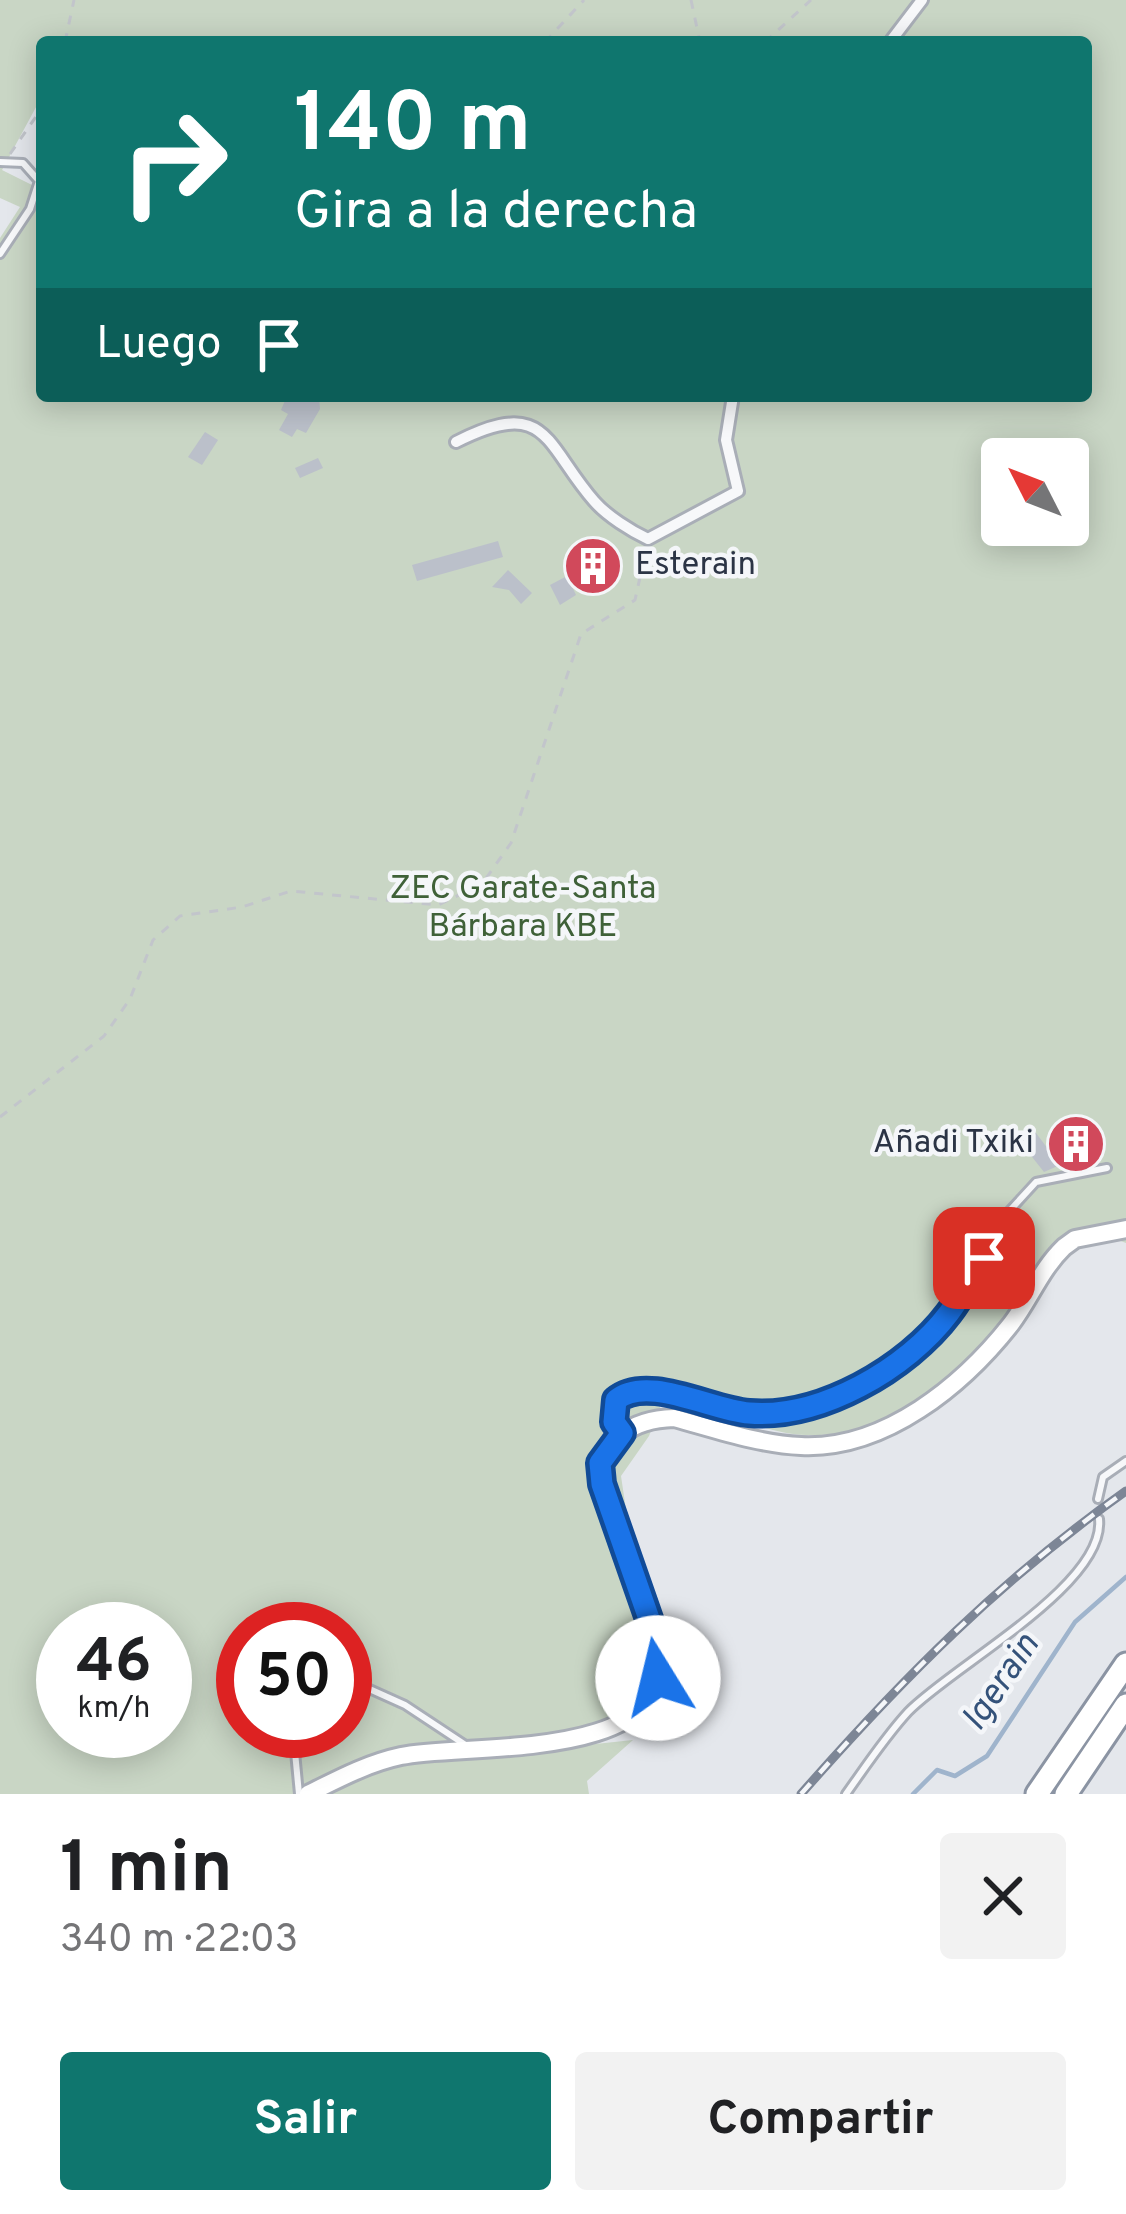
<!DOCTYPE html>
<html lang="es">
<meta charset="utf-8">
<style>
:root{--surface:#fff;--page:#f2f2f2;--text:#202124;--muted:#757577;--accent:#0f766e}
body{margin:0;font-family:Overpass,sans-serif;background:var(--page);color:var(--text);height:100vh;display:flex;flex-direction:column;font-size:45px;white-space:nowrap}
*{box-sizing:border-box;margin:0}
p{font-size:39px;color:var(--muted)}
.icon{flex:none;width:66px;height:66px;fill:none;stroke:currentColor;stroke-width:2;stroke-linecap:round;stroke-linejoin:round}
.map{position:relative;height:1794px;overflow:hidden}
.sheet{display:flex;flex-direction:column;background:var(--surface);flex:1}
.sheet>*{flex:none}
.hud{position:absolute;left:36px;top:36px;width:1056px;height:366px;border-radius:12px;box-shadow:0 6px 30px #0003;background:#0f766e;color:#fff;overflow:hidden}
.needle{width:78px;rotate:312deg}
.controls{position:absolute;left:981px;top:438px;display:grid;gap:24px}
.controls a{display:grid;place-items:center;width:108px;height:108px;border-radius:12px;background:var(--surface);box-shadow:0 6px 30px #0003;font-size:60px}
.speed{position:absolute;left:36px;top:1602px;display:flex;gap:24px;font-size:60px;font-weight:700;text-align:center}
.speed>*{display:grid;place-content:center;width:156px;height:156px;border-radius:50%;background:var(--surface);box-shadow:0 6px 30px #0003;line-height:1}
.speed small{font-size:30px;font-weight:400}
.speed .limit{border:18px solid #d22;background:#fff;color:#111}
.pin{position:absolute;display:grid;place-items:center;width:102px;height:102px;color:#fff;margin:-51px;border-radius:24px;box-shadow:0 6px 18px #0006}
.me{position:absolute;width:132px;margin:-66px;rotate:351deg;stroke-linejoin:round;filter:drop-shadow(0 0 9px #0008)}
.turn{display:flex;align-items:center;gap:42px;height:252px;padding:0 60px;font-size:54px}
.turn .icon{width:156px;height:156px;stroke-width:2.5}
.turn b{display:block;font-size:84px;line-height:102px}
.then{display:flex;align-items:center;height:114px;padding:0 60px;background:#0003;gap:24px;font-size:45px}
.round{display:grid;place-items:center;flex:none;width:126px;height:126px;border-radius:12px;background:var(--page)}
.summary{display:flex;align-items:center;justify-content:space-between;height:204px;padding:0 60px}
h1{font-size:72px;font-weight:700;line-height:90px}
.primary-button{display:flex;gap:24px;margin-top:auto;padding:24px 60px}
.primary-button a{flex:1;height:138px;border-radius:12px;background:var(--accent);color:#fff;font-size:48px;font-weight:700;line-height:138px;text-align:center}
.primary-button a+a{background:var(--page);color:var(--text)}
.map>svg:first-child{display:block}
</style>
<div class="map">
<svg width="1126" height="1794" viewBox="0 0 1126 1794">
<rect width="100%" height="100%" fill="#e4e7ec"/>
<!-- green -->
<path fill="#c9d6c5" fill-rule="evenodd" d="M0,0h1126v1243l-37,-14c-75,82 -158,210 -283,206 -49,-1 -97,-35 -145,-30l-12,31 -28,40 21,141 15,55c-20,31 -46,46 -71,73l47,-5 -46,41 2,13h-589v-1556l20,-31 -20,-9zM42,42h1044v354h-1044v-206l-40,-20 40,-74zM1002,459h66v66h-66zM63,1629h102v102h-102zM243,1629h102v102h-102z"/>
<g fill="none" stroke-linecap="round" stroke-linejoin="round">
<!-- stream -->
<path stroke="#9fb4cc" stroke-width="4.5" d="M913,1794l24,-24 18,6 32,-20 88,-134 51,-45"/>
</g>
<!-- building -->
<g fill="#bbc0ca">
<path d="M287,396h32l1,13 -14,24 -9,-4 -5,8 -13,-7 9,-16 -7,-4z"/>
<path d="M205,432l13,8 -16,25 -14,-8z"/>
<path d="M318,458l5,10 -23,10 -5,-10z"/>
<path d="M597,538l24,36 -27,16 -10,-14 -7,4 -11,-23z"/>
<path d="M498,541l5,16 -86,24 -5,-16z"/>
<path d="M508,570l24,23 -11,11 -12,-14 -17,-3z"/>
<path d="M567,576l9,19 -16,10 -10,-20z"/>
<path d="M1083,1123l12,29 -27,12 -12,-29z"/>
<path d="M1030,1125l30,40 -16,7 -23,-29z"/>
</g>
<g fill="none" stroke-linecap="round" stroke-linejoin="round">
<defs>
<g id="service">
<path d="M0,162l23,1 16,18 -9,28 -30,45"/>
<path d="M620,1430l-6,-8 2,-22 23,-11 110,24 65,-6 72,-38 41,-32 22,-23 53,-95 34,-37 71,-14"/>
<path d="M1098,1499l5,-22 23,-16"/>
<path d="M345,1678l60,27 62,41"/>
<path d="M293,1731l6,63"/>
<path d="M846,1794c20,-28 39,-57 62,-82 43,-45 198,-127 191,-193"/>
</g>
<g id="minor">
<path d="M890,42l32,-42"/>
<path d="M456,442c92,-47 89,3 138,59 13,15 37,30 54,38l90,-48 -12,-51 7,-44"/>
</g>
<path id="secondary" d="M308,1794c30,-15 60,-31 93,-38 65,-14 265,8 260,-98 -1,-34 -46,-136 -59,-174 -4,-44 31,-65 72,-66 41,11 84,26 127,28 84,4 162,-61 210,-122 19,-25 30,-55 53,-77l11,-8 51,-10"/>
<g id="motorway">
<path d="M1037,1794l89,-130"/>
<path d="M1066,1794l60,-89"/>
</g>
</defs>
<!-- service casing -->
<use href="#service" stroke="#a9aeb7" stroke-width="12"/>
<!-- minor casing -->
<use href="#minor" stroke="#a9aeb7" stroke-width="16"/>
<!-- secondary casing -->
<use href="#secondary" stroke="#a9aeb7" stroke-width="22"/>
<!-- motorway casing -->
<use href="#motorway" stroke="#8b94a3" stroke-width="27"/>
<!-- path -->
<g stroke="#c2c5cb" stroke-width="3" stroke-dasharray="9 9" stroke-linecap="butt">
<path d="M691,0l9,42"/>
<path d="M65,42l9,-42"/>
<path d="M545,42l39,-42"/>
<path d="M765,42l46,-42"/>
<path d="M10,154l32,-46"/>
<path d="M0,1117l104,-81 26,-37 23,-59 27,-24 62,-9 49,-16 147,14 44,-21 29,-41 70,-209 54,-34 11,-50"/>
</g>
<!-- service -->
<use href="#service" stroke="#f7f8fa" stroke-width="6"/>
<!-- minor -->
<use href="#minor" stroke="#f7f8fa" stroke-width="10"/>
<!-- secondary -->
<use href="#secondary" stroke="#fff" stroke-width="16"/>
<!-- motorway -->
<use href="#motorway" stroke="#fff" stroke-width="21"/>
<defs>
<path id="rail" d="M801,1794c102,-116 198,-213 325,-303"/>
</defs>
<!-- rail casing -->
<use href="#rail" stroke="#7d8696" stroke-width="9"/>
<!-- rail -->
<use href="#rail" stroke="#f4f6f9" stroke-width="4.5" stroke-dasharray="14" stroke-linecap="butt"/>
</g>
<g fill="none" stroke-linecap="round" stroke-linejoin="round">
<defs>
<path id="route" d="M658,1678l4,-22 -60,-172 -2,-21 22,-30 -8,-11 2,-22c31,-26 95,10 133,13 71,6 158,-44 200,-100 13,-17 23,-37 35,-55"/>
</defs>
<!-- route casing -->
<use href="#route" stroke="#114b97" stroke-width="30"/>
<!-- route -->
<use href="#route" stroke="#1a73e8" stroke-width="21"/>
</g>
<!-- icons -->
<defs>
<symbol id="building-disc" viewBox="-11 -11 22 22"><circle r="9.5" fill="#d1495b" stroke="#f4f6f9"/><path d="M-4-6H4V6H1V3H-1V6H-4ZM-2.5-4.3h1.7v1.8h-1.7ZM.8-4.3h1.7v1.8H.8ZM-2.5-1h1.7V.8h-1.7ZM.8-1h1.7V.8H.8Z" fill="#fff"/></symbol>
</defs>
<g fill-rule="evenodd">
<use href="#building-disc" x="560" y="533" width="66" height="66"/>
<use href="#building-disc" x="1043" y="1111" width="66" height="66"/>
</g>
<g text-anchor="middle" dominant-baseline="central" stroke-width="9" stroke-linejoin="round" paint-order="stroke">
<!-- poi labels -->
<g font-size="33" fill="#2b3445" stroke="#f4f6f9" text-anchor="start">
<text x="635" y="566">Esterain</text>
<text x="1034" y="1144" text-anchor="end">Añadi Txiki</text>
</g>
<!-- park labels -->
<g font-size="33" fill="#3f6138" stroke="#f4f6f9">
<text x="523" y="890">ZEC Garate-Santa<tspan x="523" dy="38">Bárbara KBE</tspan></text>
</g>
<!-- water labels -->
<g font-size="36" font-style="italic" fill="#34527a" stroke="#f4f6f9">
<text transform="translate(1002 1683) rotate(-56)">Igerain</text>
</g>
</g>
</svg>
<div class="controls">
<a><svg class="needle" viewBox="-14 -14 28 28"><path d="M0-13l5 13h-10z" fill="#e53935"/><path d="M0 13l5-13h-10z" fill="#757577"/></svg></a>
</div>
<div class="speed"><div>46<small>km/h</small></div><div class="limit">50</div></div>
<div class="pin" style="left:984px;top:1258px;background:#d93025"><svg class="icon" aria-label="arrive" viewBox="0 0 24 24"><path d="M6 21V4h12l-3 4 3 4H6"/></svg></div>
<svg class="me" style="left:658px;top:1678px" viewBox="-20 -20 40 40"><circle r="19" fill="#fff"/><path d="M0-13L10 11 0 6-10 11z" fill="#1a73e8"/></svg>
<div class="hud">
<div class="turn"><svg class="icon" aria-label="right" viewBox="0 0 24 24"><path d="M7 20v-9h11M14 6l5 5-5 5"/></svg><div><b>140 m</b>Gira a la derecha</div></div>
<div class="then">Luego<svg class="icon" aria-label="arrive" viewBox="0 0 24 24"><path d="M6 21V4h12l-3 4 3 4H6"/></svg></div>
</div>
</div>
<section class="sheet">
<div class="summary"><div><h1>1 min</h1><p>340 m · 22:03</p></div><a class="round"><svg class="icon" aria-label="close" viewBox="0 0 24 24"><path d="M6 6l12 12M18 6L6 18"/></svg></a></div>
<div class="primary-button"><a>Salir</a><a>Compartir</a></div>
</section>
